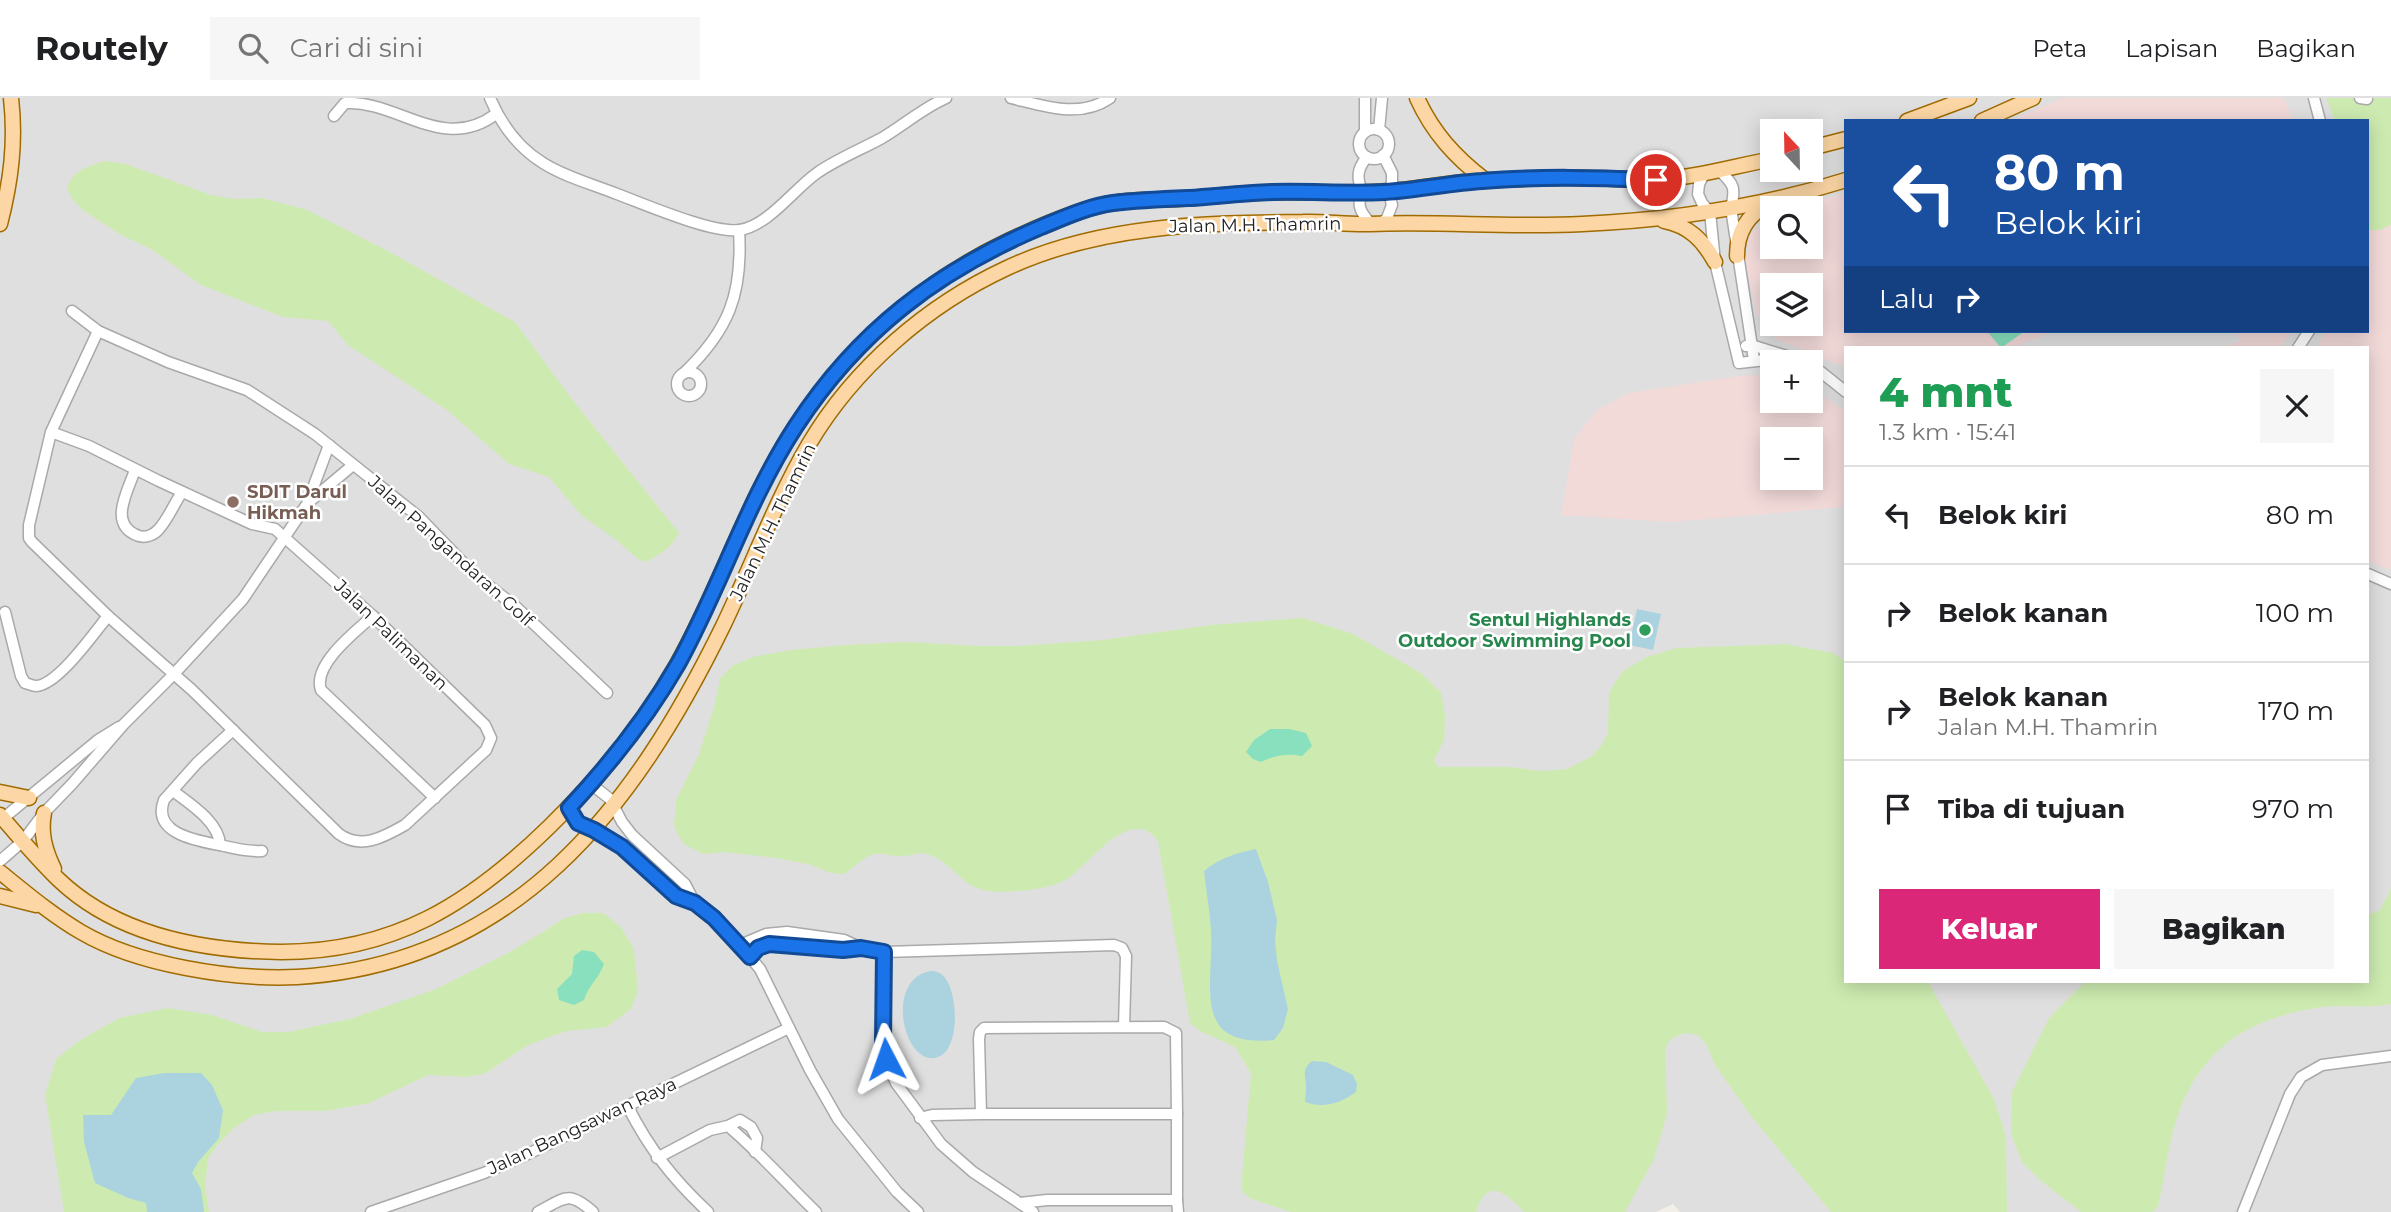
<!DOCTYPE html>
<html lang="id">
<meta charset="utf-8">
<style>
:root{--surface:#fff;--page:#f6f6f6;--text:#202124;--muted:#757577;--line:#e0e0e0;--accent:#db2777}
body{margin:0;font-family:Montserrat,sans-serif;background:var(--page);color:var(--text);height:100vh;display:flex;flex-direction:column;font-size:26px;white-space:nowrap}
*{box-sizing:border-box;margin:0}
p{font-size:23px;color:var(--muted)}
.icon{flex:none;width:38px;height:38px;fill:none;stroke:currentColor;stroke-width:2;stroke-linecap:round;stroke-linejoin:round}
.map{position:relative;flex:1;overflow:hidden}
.drawer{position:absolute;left:1844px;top:248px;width:525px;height:637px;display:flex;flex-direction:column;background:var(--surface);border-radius:0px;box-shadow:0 4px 18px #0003}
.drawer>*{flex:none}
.banner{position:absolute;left:1844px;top:21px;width:525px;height:214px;border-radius:0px;box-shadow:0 4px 18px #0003;background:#1a4fa0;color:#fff;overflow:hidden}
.needle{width:46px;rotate:338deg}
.fabs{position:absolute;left:1760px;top:21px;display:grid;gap:14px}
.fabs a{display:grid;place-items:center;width:63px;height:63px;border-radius:0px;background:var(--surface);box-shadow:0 4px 18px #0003;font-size:35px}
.pin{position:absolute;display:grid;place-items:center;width:60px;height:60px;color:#fff;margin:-30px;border:4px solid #fff;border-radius:50%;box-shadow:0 2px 7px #0007}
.me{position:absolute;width:77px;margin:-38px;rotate:356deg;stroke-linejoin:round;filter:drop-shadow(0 0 5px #0008)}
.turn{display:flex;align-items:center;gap:24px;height:147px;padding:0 35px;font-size:32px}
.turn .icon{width:91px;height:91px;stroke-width:2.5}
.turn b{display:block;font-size:49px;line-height:60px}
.then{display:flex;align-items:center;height:66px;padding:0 35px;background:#0003;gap:14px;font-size:26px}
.round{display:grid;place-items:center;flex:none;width:74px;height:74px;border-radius:0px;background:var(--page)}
.overview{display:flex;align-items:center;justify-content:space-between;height:119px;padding:0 35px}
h1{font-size:42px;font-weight:800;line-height:52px;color:#1e9e55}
.primary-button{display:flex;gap:14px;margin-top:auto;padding:14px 35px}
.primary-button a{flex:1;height:80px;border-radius:0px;background:var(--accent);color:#fff;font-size:28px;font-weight:800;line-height:80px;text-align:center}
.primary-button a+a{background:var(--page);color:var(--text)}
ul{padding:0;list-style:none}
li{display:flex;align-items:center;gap:21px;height:98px;padding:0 35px;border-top:2px solid var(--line)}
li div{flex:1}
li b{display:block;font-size:26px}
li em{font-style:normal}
header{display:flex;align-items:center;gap:42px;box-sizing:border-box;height:98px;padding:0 35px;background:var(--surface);border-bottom:2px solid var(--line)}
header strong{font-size:33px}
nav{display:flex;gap:38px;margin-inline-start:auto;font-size:24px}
.search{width:490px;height:63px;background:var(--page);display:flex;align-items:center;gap:18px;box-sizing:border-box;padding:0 24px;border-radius:0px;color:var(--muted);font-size:26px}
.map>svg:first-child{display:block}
</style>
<header>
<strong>Routely</strong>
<div class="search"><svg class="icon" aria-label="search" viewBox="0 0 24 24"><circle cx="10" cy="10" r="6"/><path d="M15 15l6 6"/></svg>Cari di sini</div>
<nav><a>Peta</a><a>Lapisan</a><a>Bagikan</a></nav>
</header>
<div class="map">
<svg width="2391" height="1114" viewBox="0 0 2391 1114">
<rect width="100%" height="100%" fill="#f2efe9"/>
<!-- residential -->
<path fill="#e0dfdf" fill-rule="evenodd" d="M0,0h2391v1114h-711l-7,-8 -17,8h-1656zM1846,23h522v210h-522zM1773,33h38v39h-38zM1773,110h38v39h-38zM1773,187h38v39h-38zM1846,250h522v634h-522zM1773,264h38v39h-38zM1773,341h38v39h-38z"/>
<!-- commercial -->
<g fill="#f2dad9" fill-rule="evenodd">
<path d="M2063,0h221l9,23h-283z"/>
<path d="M1846,94v139h446l-12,17h-434v20l-70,-29 -18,-24 -13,-51 4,-28 18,-18 6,-2v31h38v-39h-14zM1773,187h38v39h-38z"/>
<path d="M2391,127v345l-23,-9v-213h-52l10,-17h42v-101h12z"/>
<path d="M1773,276v27h38v-12l35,22v96l-175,15 -110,-7 13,-76 23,-29 32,-17 110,-17zM1811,341v39h-38v-39z"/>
</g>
<!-- grass -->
<g fill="#cdebb0">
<path d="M2326,0h65v127l-11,5h-12v-109h-33z"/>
<path d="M105,63l21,3 85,31 22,4 29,-1 45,12 79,40 129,72 56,76 108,135c-7,14 -20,22 -33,29l-8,-3 -24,-21 -32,-22 -33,-39 -40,-13 -62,-54 -99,-65 -20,-24 -45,-4 -82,-32 -50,-36 -30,-14 -37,-24 -12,-12 -5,-11c7,-19 20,-21 38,-27z"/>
<path d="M1303,520l50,16 68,39 20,20 4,22 -1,25 -10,20 4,7h70l34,4 25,-2 25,-13 10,-11 6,-13 1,-40 14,-21 24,-14 30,-9 108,-4 48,9 13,9v320h82l66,117 12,38 1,75h-176l-80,-96 -36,-51 -9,-21 -8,-9 -13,-2 -8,3 -7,4 -5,9 2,65 -13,45 -29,53h-101c-17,-18 -37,-37 -48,0h-185l-42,-14 -8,-9 10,-116 -16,-26 -35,-16 -10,-8 -32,-182c-27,-38 -68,23 -91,38 -8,5 -21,8 -31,10 -16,2 -43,6 -59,-1 -14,-5 -25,-21 -39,-29 -19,-12 -23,-1 -41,-3 -10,-1 -17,-4 -26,-1 -10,4 -18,13 -27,19l-13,-1 -23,-9 -32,-6 -52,-6 -21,2 -19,-10 -7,-11 -3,-9 2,-24 23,-46 15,-47 6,-28 12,-13 21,-9 38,-7 54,-5 63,-3 72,4h38l85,-6 108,-15z"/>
<path d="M2391,790v116c-25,5 -50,0 -75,4 -67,11 -113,39 -137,104 -11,30 -14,64 -21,95l-6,5h-71l-41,-32 -18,-18 -11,-28 1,-42 37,-74 36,-36h283v-67l12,-5z"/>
<path d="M583,815h20l18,14 13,22 4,42 -7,18 -24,18 -41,4 -38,14 -42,28 -19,4 -39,-2 -59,28 -43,8h-50l-22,4 -19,12 -19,19 -8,13 -3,28 4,25h-145l-19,-117 11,-36 23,-18 40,-23 49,-10 44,7 50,17h26l62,-13 86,-30 76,-38 53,-33z"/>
</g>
<!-- pitch -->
<g fill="#88e0be">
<path d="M1987,233h38l-24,17z"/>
<path d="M1270,631h19l17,4 6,13 -10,10c-16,-3 -26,-1 -41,6l-8,-3 -7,-7 8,-12z"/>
<path d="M582,852l12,2 10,12c-6,16 -15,20 -20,36l-10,5 -15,-5 -2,-11 15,-15 2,-18z"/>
</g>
<!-- parking -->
<path fill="#e2e2e2" d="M2053,233h183l4,10 -19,7h-209z"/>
<!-- water -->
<g fill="#aad3df">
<path d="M1637,511l24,5 -8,36 -24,-5z"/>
<path d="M1256,751l12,33 9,38 -2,21 2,20 11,48 -5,19 -9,12c-84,8 -60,-54 -63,-109 -1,-20 -5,-40 -7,-60 15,-13 33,-18 52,-22z"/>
<path d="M931,873c3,0 8,1 10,3 18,12 21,80 -6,84 -33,5 -50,-80 -4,-87z"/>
<path d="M1312,963l14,1 27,13 4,9 -1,8c-15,11 -33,17 -51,10 0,-4 1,-8 1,-12 1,-14 -6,-19 6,-29z"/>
<path d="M164,975h37l11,12 11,25 -4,28 -21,24 -6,11 9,16 3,23h-57l-1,-9 -18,-5 -33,-15 -11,-41 -1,-27h28l25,-37z"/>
</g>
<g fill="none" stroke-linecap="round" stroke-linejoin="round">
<defs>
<g id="minor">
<path d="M490,0c11,26 29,50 53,65 22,14 49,21 74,31 27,10 96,40 123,36 29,-5 53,-40 77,-57 20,-14 43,-23 65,-35 22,-13 41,-30 64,-40"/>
<path d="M1011,0c33,8 68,21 99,0"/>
<path d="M1365,0v34"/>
<path d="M2314,0l6,23"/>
<path d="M2360,0l7,1"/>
<path d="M334,18l11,-13c53,-3 98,51 151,11"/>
<circle cx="1374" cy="46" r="15"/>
<path d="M1379,32l3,-32"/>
<path d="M1367,59c-10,12 -11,21 -4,36 -8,12 -1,21 8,31"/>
<path d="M1719,72c15,15 17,17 12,38l23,152"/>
<path d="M1705,74l-6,12 -1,10 4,9 8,9 5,50 24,101 53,-6"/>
<path d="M1383,124l4,-4 5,-13 -3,-13 3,-10v-9l-9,-18"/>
<path d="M72,213l26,20 70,31 79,28 68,44 104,83 56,58 40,31 92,87"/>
<path d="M1746,248l5,-1 55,17"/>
<path d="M2298,250l11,-17"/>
<path d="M1811,266l35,28"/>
<circle cx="689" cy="286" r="12"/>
<path d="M683,276c46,-44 60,-80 56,-144"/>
<path d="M51,334l38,14 70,35 93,43 23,5 98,87 112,109 6,13 -5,12 -81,75c-21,12 -44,25 -66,9l-147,-144 -84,-74 -76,-74 -3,-4v-13l22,-93 47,-101"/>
<path d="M135,372c-7,21 -28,55 4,66 7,2 15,-1 20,-7 9,-10 15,-25 23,-37"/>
<path d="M309,404l44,-37"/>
<path d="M2368,476l23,10"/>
<path d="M5,514l16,64 4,7c4,1 8,3 11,3 22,-1 58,-53 72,-70"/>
<path d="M373,518c-17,15 -61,49 -52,74l114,108"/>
<path d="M233,632l-36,33 -33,37c-13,35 36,41 60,46 13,3 25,6 38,5"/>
<path d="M591,686l19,15 12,23 10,13 53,49 10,19"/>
<path d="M173,693c17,13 46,31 47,54"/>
<path d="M569,710l9,15 16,7 28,17 54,49 19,7 19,15 26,27 20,24 50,101 28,49 59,73 21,20"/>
<path d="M0,723l98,-81 21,-13"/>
<path d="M0,763l23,-20 21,-28 28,-29 51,-59 50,-50 70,-76 64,-95 22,-59"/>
<path d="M740,847l26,-11 21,-2 57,8 17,8"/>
<path d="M884,854l-1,90 3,17 10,24 45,61 32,28 60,40"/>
<path d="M750,859l8,-9 11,-4 74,6 18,-2 23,4 230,-7 8,3 4,8 -2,71"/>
<path d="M628,1009c22,43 45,72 80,105"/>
<path d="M920,1020l12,-3 49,-1h196l-1,-81 -12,-6 -180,1 -4,4 -1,7 2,75"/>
<path d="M755,1054l2,-14 -6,-11 -11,-7 -12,6c31,26 59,58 88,86"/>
<path d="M657,1060l53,-28 18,-4"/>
<path d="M1177,1102v-86"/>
<path d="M1020,1105l27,-3h130l1,12"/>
<path d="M371,1114l113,-39 46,-20 259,-125"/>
<path d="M538,1114c27,-14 30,-22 55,0"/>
<path d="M2243,1114l47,-118 11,-17 21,-12 69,-9"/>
</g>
<g id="major">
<path d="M1417,0c16,35 38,59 68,82"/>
<path d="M1907,23l62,-23"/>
<path d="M1982,23l51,-23"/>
<path d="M1811,50l35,-9"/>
<path d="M1664,123c25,5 39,19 51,41"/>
<path d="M0,126c11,-43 16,-82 11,-126"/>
<path d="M1737,158c0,-23 9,-40 30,-51"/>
<path d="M0,694l29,6"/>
<path d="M44,715c-4,20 1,37 10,56"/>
<path d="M0,717c19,22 38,45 59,65 59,56 143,71 222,72 113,0 189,-48 268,-125 49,-48 93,-101 127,-161 45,-79 71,-168 122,-243 54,-80 125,-142 212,-183 28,-13 71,-32 102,-37 21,-4 44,-3 65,-4 33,-2 65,-6 98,-7 32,0 65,1 98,0 40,-1 79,-11 119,-12 32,-1 65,-3 98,-2 21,0 43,3 65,2 39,-2 79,-14 118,-21"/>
<path d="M0,774c26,21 52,43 81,60 56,33 151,48 216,45 218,-13 337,-169 426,-351 29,-60 52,-124 86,-182 45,-76 118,-139 198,-176 92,-43 196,-45 296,-46 22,-1 44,3 67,2 70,-3 141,4 212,0 90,-4 179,-17 264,-44"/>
<path d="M0,798l36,9"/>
</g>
</defs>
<!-- minor casing -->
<use href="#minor" stroke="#a9a9a9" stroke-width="13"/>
<!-- major casing -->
<use href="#major" stroke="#a06b00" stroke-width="17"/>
<!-- minor -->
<use href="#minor" stroke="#fff" stroke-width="10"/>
<!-- major -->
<use href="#major" stroke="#fcd6a4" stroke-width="14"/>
</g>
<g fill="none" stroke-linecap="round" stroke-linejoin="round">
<defs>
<path id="route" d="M886,961l-3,-17 1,-90 -23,-4 -18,2 -74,-6 -11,4 -8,9 -36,-39 -19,-15 -19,-7 -54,-49 -28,-17 -16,-7 -9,-15c41,-44 79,-92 109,-144 43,-78 69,-163 118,-238 62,-95 141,-155 245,-199 22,-9 48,-21 72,-24 26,-3 52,-4 77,-5 28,-2 56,-5 83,-6 38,-1 75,2 112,0 33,-2 65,-9 97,-11 56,-5 118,-3 174,-1"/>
</defs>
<!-- route casing -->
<use href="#route" stroke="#114b97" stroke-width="18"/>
<!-- route -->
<use href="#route" stroke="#1a73e8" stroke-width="12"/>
</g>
<!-- markers -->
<circle fill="#8d6e63" stroke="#fff" stroke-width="2.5" cx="233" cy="404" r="7"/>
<circle fill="#2e9e5b" stroke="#fff" stroke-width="2.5" cx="1645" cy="532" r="7"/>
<g text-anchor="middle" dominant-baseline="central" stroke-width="5" stroke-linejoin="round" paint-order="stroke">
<!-- street labels -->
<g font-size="18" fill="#222" stroke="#fff">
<text transform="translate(1255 127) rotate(-1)">Jalan M.H. Thamrin</text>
<text transform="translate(773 424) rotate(-64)">Jalan M.H. Thamrin</text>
<text transform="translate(451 453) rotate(42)">Jalan Pangandaran Golf</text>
<text transform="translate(391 537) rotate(44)">Jalan Palimanan</text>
<text transform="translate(582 1028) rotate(-25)">Jalan Bangsawan Raya</text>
</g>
<!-- education labels -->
<g font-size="18" font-weight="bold" fill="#785e54" stroke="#fff" text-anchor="start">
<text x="247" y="394">SDIT Darul<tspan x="247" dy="21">Hikmah</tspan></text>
</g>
<!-- leisure labels -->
<g font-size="18" font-weight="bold" fill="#27864d" stroke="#fff" text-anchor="end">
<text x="1631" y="522">Sentul Highlands<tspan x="1631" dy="21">Outdoor Swimming Pool</tspan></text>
</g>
</g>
</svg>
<div class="fabs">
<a><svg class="needle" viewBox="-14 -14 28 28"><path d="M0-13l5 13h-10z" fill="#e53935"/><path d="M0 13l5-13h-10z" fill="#757577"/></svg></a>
<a><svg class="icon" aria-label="search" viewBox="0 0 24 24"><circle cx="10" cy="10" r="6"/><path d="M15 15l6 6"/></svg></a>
<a><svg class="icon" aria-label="layers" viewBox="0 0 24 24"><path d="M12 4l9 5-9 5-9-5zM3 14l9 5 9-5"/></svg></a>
<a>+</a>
<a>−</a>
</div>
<div class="pin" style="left:1656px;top:82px;background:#d93025"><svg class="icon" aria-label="arrive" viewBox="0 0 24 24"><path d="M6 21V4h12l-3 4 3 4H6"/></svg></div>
<svg class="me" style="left:886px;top:961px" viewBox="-20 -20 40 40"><path d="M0-17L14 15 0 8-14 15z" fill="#1a73e8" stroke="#fff" stroke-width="4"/></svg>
<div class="banner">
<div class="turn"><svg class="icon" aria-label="left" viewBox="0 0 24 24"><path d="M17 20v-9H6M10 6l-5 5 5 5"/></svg><div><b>80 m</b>Belok kiri</div></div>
<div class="then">Lalu<svg class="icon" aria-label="right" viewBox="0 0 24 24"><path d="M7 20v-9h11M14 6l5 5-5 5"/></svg></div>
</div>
<section class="drawer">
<div class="overview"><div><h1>4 mnt</h1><p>1.3 km · 15:41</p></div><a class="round"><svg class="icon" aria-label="close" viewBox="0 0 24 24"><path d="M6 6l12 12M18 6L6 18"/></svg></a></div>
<ul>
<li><svg class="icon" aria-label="left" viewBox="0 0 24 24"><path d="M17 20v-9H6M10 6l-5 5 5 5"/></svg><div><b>Belok kiri</b></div><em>80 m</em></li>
<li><svg class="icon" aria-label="right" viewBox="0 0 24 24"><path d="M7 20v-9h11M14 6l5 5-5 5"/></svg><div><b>Belok kanan</b></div><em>100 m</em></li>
<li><svg class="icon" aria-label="right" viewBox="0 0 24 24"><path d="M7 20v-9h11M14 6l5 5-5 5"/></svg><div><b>Belok kanan</b><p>Jalan M.H. Thamrin</p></div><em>170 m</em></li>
<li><svg class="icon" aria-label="arrive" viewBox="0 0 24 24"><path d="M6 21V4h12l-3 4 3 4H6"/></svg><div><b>Tiba di tujuan</b></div><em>970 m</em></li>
</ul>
<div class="primary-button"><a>Keluar</a><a>Bagikan</a></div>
</section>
</div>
